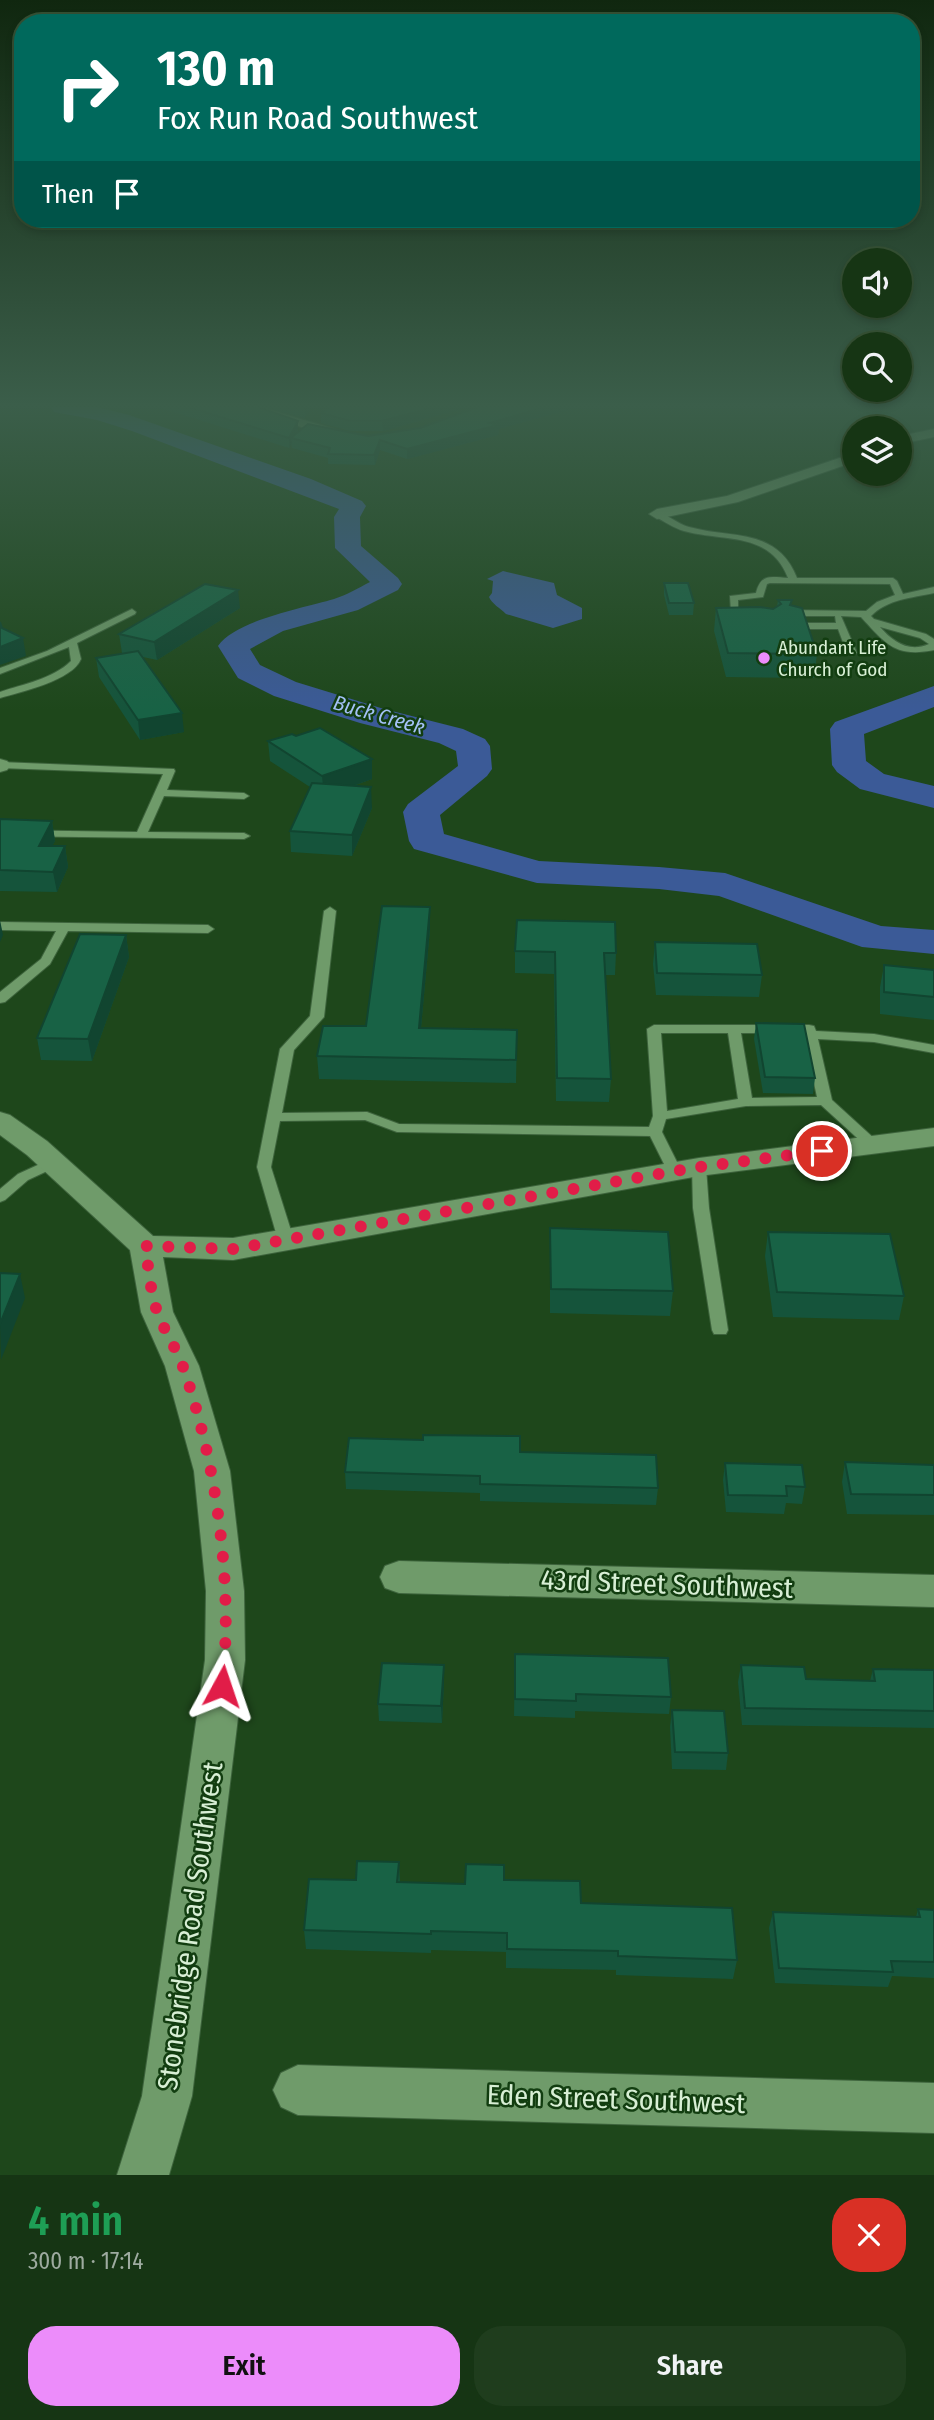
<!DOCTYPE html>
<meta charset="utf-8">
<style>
:root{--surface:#163514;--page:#1f3d1d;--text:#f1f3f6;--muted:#9eaba0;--line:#355034;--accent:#ec8cfa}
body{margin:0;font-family:"Fira Sans Condensed",sans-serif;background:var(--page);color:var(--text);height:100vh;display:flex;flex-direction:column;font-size:26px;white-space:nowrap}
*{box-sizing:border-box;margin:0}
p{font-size:23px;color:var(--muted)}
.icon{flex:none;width:38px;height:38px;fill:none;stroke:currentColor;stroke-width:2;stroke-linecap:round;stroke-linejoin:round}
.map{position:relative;height:2175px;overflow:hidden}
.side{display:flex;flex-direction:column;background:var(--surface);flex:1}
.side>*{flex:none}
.top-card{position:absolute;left:14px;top:14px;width:906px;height:214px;border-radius:28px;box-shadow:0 4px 10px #0003,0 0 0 2px var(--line);background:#00695c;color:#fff;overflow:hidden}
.buttons{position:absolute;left:842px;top:248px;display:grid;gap:14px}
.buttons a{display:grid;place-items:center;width:70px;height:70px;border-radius:50%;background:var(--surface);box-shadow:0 4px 10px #0003,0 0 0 2px var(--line);font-size:35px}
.pin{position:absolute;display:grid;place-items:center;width:60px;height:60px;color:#fff;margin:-30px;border:4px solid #fff;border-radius:50%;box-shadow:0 2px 7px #0007}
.me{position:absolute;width:77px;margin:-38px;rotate:5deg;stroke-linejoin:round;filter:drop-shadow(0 0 5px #0008)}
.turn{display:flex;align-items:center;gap:24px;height:147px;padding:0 28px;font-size:32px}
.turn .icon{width:91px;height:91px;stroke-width:2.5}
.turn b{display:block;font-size:49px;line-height:60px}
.then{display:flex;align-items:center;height:66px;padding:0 28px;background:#0003;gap:14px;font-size:26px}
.round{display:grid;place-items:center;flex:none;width:74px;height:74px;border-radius:28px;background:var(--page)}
.headline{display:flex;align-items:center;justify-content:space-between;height:119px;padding:0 28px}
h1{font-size:42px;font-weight:600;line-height:52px;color:#1e9e55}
.primary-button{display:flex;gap:14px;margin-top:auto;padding:14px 28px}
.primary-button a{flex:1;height:80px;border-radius:28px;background:var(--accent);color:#111;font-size:28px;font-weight:600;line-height:80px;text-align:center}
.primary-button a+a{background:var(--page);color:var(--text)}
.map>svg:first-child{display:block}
</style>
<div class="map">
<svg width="934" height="2175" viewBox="0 0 934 2175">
<rect width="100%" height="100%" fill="#1e471b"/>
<!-- water -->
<path fill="#3b5a97" d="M503,571l51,12 3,12 25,13v11l-29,9 -47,-14c-6,-6 -14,-10 -17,-17l3,-4 1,-12 -6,-2z"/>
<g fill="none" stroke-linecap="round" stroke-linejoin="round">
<!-- river -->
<g fill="#3b5a97" fill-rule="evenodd">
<path d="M51,407h46l32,8 182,64 51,22 4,5 -6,11 1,29 37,32 4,6 -4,6 -40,20 -75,21 -33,18 10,16 36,17 88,27 79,20 22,10 5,7 2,23 -5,7 -47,39 4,19 95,27 120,6 66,6 156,53 53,4v24l-72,-7 -143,-51 -60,-7 -122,-6 -123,-34 -5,-8 -6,-29 5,-8 50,-38 -2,-15 -17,-8 -79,-20 -86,-27 -36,-18 -20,-32c18,-26 86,-38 116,-47 13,-4 24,-11 36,-17l-35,-34 -1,-31 5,-8 -207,-78 -35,-11 -43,-8z"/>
<path d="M934,686v21l-70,27 2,27 18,13 50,12v22l-74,-19 -23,-17 -5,-7 -2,-36 5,-7z"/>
</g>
<defs>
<g id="service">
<path d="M654,512c12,0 23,12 35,15 43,12 88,0 108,51h96l4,3 6,13 31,-7v6c-23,5 -46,6 -63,23l3,3 52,15 8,5v11c-39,8 -49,-7 -73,-33l-20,-1 16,37 -5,3 -5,-3 -9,-24h-44l-5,-3 5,-3h42l-1,-7h-48l-4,-3 4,-3 79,1 11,-9 18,-7 -5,-11 -120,-1 -3,1 -4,13 -25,3v8l14,3v4l-21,-3 -1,-16 26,-3c5,-20 15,-16 32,-15 -18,-47 -64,-36 -104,-47 -11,-3 -20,-10 -30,-15zM880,627l40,11 9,6c-20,9 -36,-2 -49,-17z"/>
<path d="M132,609l4,3 -1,2 -58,29 4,16c-8,21 -60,33 -81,39v-6c23,-8 53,-13 71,-31l-2,-14 -69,27v-6l47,-17z"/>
<path d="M0,762l174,7 1,2 -8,19 77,3 5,3 -5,3 -80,-3 -16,36 96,1 6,3 -6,3 -244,-3v-6l137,2 26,-58 -163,-6z"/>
<path d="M330,907l6,4 -12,106 -30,33 -12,63 85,-1 32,12 250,3 4,-11 -6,-87 7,-4h155l5,1 2,5 58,3 60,11v8l-60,-11 -56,-3 14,61 45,41 2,3 -2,3h-10l-46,-42 -75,1 -80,13 -4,13 20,40 -7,5 -7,-5 -18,-36 -253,-4 -32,-12 -85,1 -9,46 23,73 -2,4h-12l-2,-4 -21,-73 23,-118 30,-33 14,-105zM661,1033h67l10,66 -71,12zM741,1033h62l14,64 -65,1z"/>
<path d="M0,922l208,3 6,4 -6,4 -140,-2 -18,33 -45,38 -5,1v-11l41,-33 15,-28 -56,-1z"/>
<path d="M53,1158l5,2 2,3 -2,3 -30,14 -23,20 -5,2v-13l18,-15z"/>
<path d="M699,1162l7,5 3,41 19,122 -2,4h-12l-2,-4 -19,-122 -1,-41z"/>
</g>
<g id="minor">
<path d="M241,407h20l86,26 2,3 -7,4 -5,-1z"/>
<path d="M934,429v8l-34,7v-8z"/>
<path d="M854,453v9l-116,40 -81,17 -8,-5 8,-5 70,-13z"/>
<path d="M0,759l7,2 4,4 -4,5 -7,2z"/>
<path d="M0,1112l10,3 37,26 106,95 80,2 466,-80 235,-30v18l-235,30 -466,84 -70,-3 10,55 26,54 31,105 14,120 1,69 -53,436 -23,79h-52l25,-79 63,-436 1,-69 -12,-120 -29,-105 -24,-54 -11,-62 -103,-95 -27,-20z"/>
<path d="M399,1561l535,14v32l-535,-14 -14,-5 -5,-11 5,-11z"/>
<path d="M298,2065l636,18v50l-636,-18 -17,-8 -8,-17 8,-17z"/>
</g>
</defs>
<!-- service casing -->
<use href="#service" stroke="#3d633c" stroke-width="2"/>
<!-- minor casing -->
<use href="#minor" stroke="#3d633c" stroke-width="2"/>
<!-- service -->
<use href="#service" fill="#6f9b6a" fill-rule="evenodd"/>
<!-- minor -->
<use href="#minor" fill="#6f9b6a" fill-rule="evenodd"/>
</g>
<!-- wall -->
<g fill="#15543b">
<path d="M158,407h100l40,23 -1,4 71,2 131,-7 -1,6 -91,24 -27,-9 -5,15 -47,-1v-6l-36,-10 -1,-5 -2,5z"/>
<path d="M264,407h47l-6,11z"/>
<path d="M464,408l-81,23h-33l-29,-8v-10z"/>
<path d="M664,583l30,20 -1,12h-24l-5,-20z"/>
<path d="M778,600l13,5 26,49 -3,24 -88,-1 -12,-46 2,-23 57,1 4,-2z"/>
<path d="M240,608l-83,52 -14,-3 41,75 -44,8 -41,-63 -3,-19 28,-5h-2l-3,-19z"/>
<path d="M296,736l76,23v20l-19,7 19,22 -20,48 -61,-4 -1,-21 20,-44 -40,-26 -2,-20z"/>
<path d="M0,819l52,2 3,20 -3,5h13l3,21 -11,25 -57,-1z"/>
<path d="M430,929l-9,99 96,2 -1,53 -197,-4 -2,-23 49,-30z"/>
<path d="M126,935l3,22 -37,104 -51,-1 -4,-22z"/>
<path d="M655,942l107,33 -3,22 -103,-2 -3,-31z"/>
<path d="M515,951l101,2 -1,22h-10l6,104 -2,23 -53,-1 -2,-127 -39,-1z"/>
<path d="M884,965l50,5v50l-54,-6v-27z"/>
<path d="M756,1023l59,55 -2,16 -50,-1 -9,-54z"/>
<path d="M550,1228l123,63 -3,25 -120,-3z"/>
<path d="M768,1232l136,64 -5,24 -126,-3 -8,-61z"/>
<path d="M520,1452l138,36 -2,17 -176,-4v-8l-134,-4 -1,-17z"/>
<path d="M845,1462l89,3v50l-87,-1 -5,-32z"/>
<path d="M725,1463l80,24 -3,17 -16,-1 -2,11 -58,-2 -3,-32z"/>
<path d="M515,1654l156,43 -2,17 -94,-3v7l-61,-2z"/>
<path d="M741,1665l65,14 64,2 3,-12 61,1v58l-192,-3 -4,-43z"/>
<path d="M444,1682l-2,41 -63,-2 -1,-17z"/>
<path d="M672,1710l56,43 -2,17 -54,-1 -2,-42z"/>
<path d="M399,1862l1,20 65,2 39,-4 77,23 156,57 -4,19 -117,-4v-5l-110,-2v-16l-75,-2v3l-125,-4 -2,-19 52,-50z"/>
<path d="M918,1909l16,1v68l-42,-2 -4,11 -113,-4 -6,-55 4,-16 143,5z"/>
</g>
<!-- shaded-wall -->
<g fill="#114530">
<path d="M305,407h6l-6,11z"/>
<path d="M434,407h41l-11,1 -81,23 -1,-10z"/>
<path d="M545,407h34l-80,22 -1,6 -91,24v-10l92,-29z"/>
<path d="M298,421v9l-4,9 -3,-1 1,5 -3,5v-10z"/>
<path d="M380,440v10l-5,15 -1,-10z"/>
<path d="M238,590l2,18 -83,52 -3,-18z"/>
<path d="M23,638l3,18 -26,9v-18z"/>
<path d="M182,713l2,19 -44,8 -2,-20z"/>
<path d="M372,759v20l-48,17 -2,-20z"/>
<path d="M371,787l1,21 -20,48v-21z"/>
<path d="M52,821l3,20 -13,25 -3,-20z"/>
<path d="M65,846l3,21 -11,25 -4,-20z"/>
<path d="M430,907v22l-11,121v-22z"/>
<path d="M0,920l3,15 -3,7z"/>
<path d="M126,935l3,22 -37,104 -4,-22z"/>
<path d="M20,1274l5,24 -24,62 -1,-36z"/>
<path d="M444,1665v17l-2,41 -1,-17z"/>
</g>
<!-- building -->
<g fill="#186245" stroke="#114530" stroke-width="2">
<path d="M188,407h70l40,14 -9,17z"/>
<path d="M329,407h105l-52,14h-32l-29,-8z"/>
<path d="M478,407h67l-55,16 8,2 -91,24 -27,-9 -6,15 -46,-1 2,-6 -39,-10 17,-14 60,12 52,-8z"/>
<path d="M664,583h24l6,20h-25z"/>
<path d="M205,584l33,6 -84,52 -35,-8z"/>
<path d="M778,600h14l-2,5 12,3 15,46 -89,-1 -12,-45 44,-1 13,2 8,-5z"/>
<path d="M0,622l2,6 21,10 -23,9z"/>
<path d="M138,651l44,62 -44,7 -42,-62z"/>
<path d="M320,728l52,31 -50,17 -54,-35 24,-7 4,2z"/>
<path d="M312,783l59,4 -19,48 -62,-4z"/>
<path d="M0,819l52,2 -13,25h26l-12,26 -53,-2z"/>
<path d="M382,906l48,1 -11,121 98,2 -1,30 -199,-4 6,-30h43z"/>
<path d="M517,920l98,2 1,31h-12l7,126 -54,-1 -2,-126 -40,-1z"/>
<path d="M80,934l46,1 -38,104 -51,-1z"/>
<path d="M655,942l102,2 5,31 -105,-2z"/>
<path d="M884,965l50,5v27l-50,-5z"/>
<path d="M756,1023l48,1 11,54 -50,-1z"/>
<path d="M550,1228l118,4 5,59 -122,-2z"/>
<path d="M768,1232l122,2 14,62 -127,-4z"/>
<path d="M0,1273l20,1 -20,50z"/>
<path d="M423,1435l97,1v16l136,3 2,33 -178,-4v-8l-135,-4 4,-34 74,2z"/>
<path d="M845,1462l89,3v30l-83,-1z"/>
<path d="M725,1463l77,2 3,22 -19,-1 1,10 -59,-1z"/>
<path d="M515,1654l153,4 3,39 -95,-3v7l-61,-2z"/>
<path d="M382,1663l62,2 -3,41 -63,-2z"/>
<path d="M741,1665l63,2 2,12 69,2 -2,-12 61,1v41l-189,-3z"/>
<path d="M672,1710l52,1 4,42 -53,-1z"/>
<path d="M357,1861l42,1 -2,20 68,2 1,-20 38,1v15l76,1 1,22 151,5 5,52 -119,-4v-5l-111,-2v-16l-76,-2v3l-127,-4 5,-51 47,1z"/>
<path d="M918,1909l16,1v52l-43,-1 2,11 -114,-4 -6,-56 147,5z"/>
</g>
<!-- sky -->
<linearGradient id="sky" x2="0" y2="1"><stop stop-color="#10270f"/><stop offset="0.57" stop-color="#3b5e4a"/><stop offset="1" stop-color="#3b5e4a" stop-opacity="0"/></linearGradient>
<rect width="934" height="711" fill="url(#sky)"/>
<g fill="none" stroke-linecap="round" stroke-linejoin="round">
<!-- route -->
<path stroke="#e11d48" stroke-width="12" stroke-dasharray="0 21.6" d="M222,1686c12,-99 -6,-226 -39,-319 -7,-19 -18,-35 -25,-53 -8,-21 -9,-46 -13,-68l88,3 466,-82 123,-16"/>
</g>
<!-- markers -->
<circle fill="#ec8cfa" stroke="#123d10" stroke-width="2.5" cx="764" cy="658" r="7"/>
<g text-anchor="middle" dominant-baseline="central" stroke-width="5" stroke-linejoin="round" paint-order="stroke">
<!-- far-poi labels -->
<g font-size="19" fill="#d8efd5" stroke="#123d10" text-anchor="start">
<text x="778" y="647">Abundant Life<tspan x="778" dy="22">Church of God</tspan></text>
</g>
<!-- far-water labels -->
<g font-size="21" font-style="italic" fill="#a4c1f6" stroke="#123d10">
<text transform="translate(379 715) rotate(16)">Buck Creek</text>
</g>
<!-- near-street labels -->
<g font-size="28" fill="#d8efd5" stroke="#123d10">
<text transform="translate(667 1584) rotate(2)">43rd Street Southwest</text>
<text transform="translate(190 1926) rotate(-82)">Stonebridge Road Southwest</text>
<text transform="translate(616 2099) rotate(2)">Eden Street Southwest</text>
</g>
</g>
</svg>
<div class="buttons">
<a><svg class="icon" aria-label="sound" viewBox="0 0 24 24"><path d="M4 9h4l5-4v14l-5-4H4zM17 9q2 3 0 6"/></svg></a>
<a><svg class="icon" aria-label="search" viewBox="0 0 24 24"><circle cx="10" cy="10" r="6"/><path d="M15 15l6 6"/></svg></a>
<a><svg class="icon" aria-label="layers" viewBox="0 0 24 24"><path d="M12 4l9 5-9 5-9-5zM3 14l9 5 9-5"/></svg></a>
</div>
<div class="pin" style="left:822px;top:1151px;background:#d93025"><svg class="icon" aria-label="arrive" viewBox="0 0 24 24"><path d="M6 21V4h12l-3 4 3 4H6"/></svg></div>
<svg class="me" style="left:222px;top:1686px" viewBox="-20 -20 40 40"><path d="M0-17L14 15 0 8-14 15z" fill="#e11d48" stroke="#fff" stroke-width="4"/></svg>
<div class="top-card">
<div class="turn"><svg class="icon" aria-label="right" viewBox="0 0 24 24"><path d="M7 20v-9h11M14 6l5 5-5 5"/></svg><div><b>130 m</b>Fox Run Road Southwest</div></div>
<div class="then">Then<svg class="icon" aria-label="arrive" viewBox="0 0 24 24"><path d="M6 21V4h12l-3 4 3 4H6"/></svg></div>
</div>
</div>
<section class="side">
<div class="headline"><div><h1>4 min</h1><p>300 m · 17:14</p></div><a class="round" style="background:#d93025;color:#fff"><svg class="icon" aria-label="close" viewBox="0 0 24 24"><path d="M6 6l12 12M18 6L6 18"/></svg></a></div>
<div class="primary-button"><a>Exit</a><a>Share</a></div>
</section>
